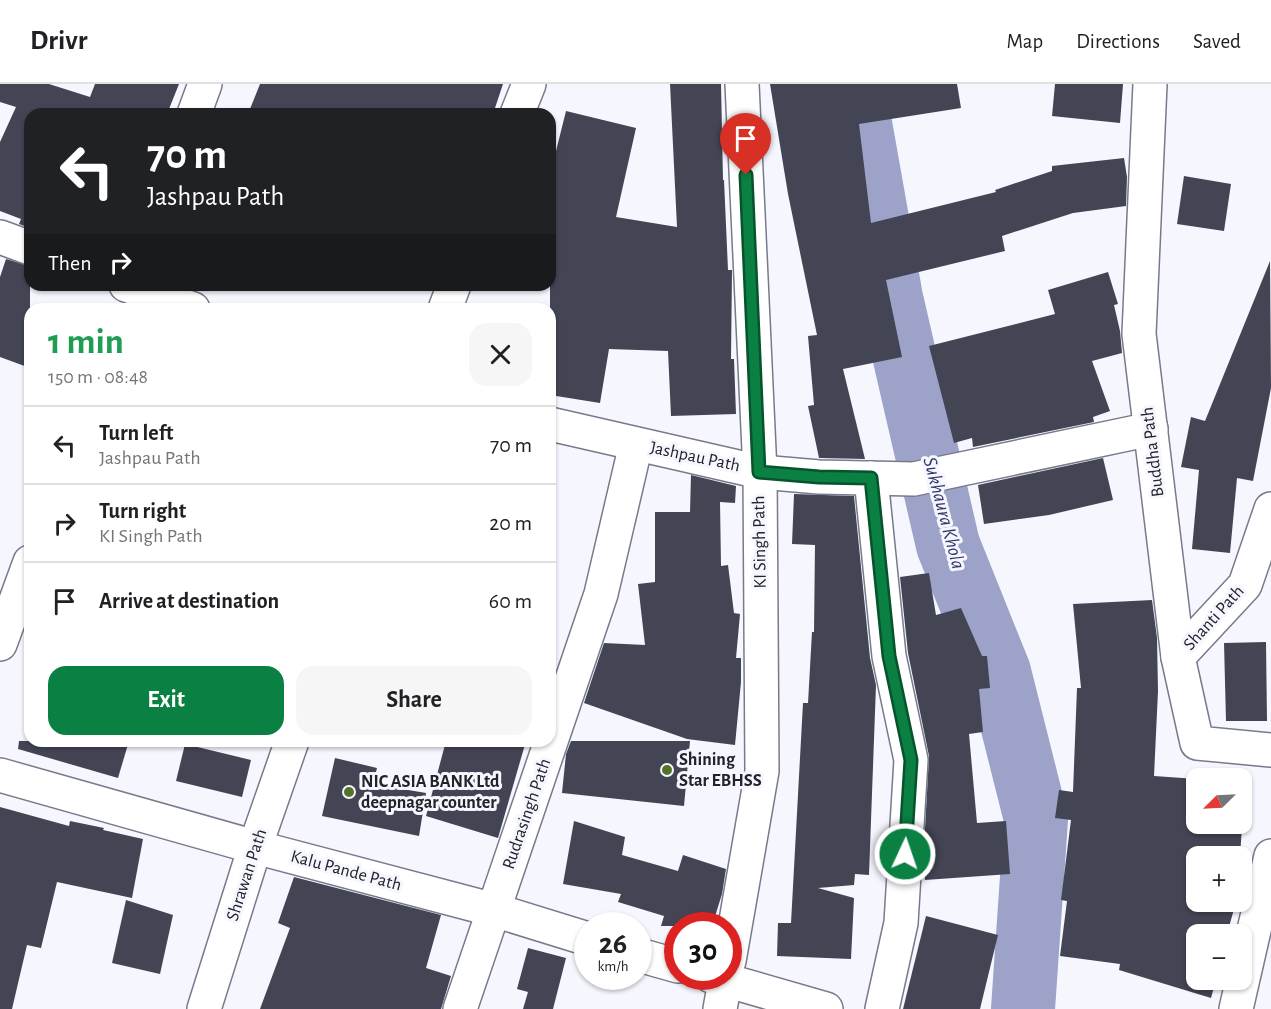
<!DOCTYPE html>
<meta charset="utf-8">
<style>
:root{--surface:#fff;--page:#f6f6f6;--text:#202124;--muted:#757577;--line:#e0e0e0;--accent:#0b8043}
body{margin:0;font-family:"Alegreya Sans",sans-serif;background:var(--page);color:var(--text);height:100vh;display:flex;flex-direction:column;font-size:22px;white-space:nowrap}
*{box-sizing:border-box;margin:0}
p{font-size:20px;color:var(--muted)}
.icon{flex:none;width:33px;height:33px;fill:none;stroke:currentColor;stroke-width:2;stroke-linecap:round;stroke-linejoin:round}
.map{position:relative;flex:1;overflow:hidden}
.side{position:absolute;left:24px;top:219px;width:532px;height:444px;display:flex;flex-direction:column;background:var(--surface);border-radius:18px;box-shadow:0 2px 4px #0004}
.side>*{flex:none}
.banner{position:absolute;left:24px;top:24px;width:532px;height:183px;border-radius:18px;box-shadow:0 2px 4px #0004;background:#202124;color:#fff;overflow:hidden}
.needle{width:39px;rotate:246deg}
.fabs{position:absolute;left:1186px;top:684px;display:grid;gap:12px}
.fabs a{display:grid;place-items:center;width:66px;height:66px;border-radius:12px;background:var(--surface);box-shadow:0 2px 4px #0004;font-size:30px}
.speed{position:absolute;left:574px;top:828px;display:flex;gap:12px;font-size:30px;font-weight:700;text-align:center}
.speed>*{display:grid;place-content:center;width:78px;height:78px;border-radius:50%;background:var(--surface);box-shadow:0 2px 4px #0004;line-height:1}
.speed small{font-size:15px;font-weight:400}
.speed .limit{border:9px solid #d22;background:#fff;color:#111}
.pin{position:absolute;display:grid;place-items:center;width:51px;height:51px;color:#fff;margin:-62px -26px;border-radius:50% 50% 50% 0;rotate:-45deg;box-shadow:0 0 6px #0007}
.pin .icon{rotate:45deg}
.me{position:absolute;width:66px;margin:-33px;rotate:3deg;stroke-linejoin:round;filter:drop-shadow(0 0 4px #0008)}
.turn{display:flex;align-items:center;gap:21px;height:126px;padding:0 24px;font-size:27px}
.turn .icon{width:78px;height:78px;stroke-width:2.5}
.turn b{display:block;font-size:42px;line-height:51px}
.then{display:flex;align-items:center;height:57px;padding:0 24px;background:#0003;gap:12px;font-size:22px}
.round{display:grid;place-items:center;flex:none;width:63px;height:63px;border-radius:18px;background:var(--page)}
.overview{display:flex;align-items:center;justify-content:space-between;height:102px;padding:0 24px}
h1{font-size:36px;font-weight:700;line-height:45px;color:#1e9e55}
.button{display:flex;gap:12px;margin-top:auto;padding:12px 24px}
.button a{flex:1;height:69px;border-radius:18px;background:var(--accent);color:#fff;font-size:24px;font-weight:700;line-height:69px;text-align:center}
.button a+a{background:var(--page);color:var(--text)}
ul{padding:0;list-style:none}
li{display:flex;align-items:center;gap:18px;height:78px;padding:0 24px;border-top:2px solid var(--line)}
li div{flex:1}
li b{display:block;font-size:22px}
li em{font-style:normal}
header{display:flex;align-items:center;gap:36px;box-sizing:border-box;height:84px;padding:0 30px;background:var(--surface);border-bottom:2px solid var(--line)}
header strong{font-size:28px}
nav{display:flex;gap:33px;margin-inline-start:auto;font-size:21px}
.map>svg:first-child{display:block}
</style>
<header>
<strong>Drivr</strong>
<nav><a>Map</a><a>Directions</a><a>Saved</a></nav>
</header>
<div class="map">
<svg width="1271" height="925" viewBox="0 0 1271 925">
<rect width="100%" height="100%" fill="#f5f6fe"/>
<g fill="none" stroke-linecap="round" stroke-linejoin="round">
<!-- river -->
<path stroke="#9da2c9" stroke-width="64" d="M853,0l38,214 57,247 51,127 37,147 -13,190"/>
</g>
<!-- building -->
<g fill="#434554">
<path d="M0,0h49l41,13 5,-13h84l-12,30h-137v114l-11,-4 2,-5 -21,-8v-69l16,-35 -16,-5z"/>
<path d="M260,0h243l-10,30h-245z"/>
<path d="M670,0h51l2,96h1l4,90h4l-1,89h3l2,55 -65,2 -3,-65 -59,-2 -9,54 -50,-8v-220l16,-64 70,17 -20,89 61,10z"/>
<path d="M770,0h187l4,24 -102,16 12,99 125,-31 -1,-2 57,-19v-5l72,-8 3,19 -1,29 -53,7 -71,23 3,15 -119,29 16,77 -59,12 22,90 -46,-1 -11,-52 6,-1 -6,-69 9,-1 -29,-141z"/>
<path d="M1055,0h68l-3,39 -68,-7z"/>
<path d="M1184,92l47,8 -7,47 -47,-7z"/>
<path d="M6,175l24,7v102l-30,-11v-80z"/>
<path d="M1270,177l1,127 -18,93 -16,-3 -7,75 -38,-4 7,-79 -18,-3 10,-50 14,4z"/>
<path d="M1108,188l10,32 -4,1 6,26 2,22 -30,8 18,50 -17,6 1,5 -121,25 -1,-9 -18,5 -25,-97 126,-32 -7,-24z"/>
<path d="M1103,374l10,42 -64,15 -65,9 -6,-39z"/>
<path d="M691,391l45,11 -1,17 -15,-1 1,64 7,-1 6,48 6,1 -4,44h5v24l-6,63 -48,-6 -103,-36 20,-60 41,2 -7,-61 17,-2v-70h35z"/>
<path d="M794,410l60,2 16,162 6,27 -7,190 -14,-1 -1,11 -36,3 36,10 -3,61 -74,-3 1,-33h13l12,-220h5l4,-71h2l1,-87 -23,-1z"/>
<path d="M929,489l7,42 25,-7 21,48h5l3,32 -11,1 4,43 -14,2 8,89 29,-2 4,53 -85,6 -2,-15 6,-109 -21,-103 -8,-76z"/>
<path d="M1152,516l5,38 1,53 -4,85 43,3v45h45v-41h3l-5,73h-43v46h39l-9,32h-30v46h19l-5,18 -92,-28 1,-6 -60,-8 7,-55 -6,-1 10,-80 -16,-2 4,-28 14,2 4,-104h4l-8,-84z"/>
<path d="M1266,558l1,79h-41l-2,-78z"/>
<path d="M19,657h110l-11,37 -100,-29z"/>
<path d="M446,657h80l-28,97 -72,-22z"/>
<path d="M571,657h119l-6,65 -122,-13 4,-39z"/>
<path d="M185,660l66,16 -9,37 -66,-16z"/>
<path d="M335,674l42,10 -4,16 53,9 -7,43 -97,-20z"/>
<path d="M0,723l69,19 1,-5 34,7 -1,2 40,9 -11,59 -75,-16 -16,66 -14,-3 -15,64h-12z"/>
<path d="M574,737l51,16 -3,18 56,16 5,-16 43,14 -4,25 -10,32h-51l3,-10 -46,-14 3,-8 -58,-10z"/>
<path d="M294,793l147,38 -15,53 25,8 -10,33h-181l30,-81 -12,-5z"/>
<path d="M126,816l47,15 -13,59 -48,-11z"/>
<path d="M926,832l72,19 -18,74h-77z"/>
<path d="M528,864l38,10 -13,51h-30l5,-17 -11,-3z"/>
</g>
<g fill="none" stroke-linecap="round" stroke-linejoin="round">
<defs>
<g id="minor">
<path d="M1150,0l-11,250 39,323 19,86 74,7"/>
<path d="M194,30l11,-30"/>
<path d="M517,30l12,-30"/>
<path d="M0,153l30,11"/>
<path d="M126,201l67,24"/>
<path d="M445,225l9,-24"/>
<path d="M550,340l210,48 59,5 95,2 237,-50"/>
<path d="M871,394l18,178 22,104 -10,163 -19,86"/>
<path d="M0,560l30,-82"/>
<path d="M1178,573l67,-72 26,-76"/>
<path d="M0,691l255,72 239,63 94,29"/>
<path d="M639,871l39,11"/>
<path d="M729,877l33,-190 -2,-299 -18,-388"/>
<path d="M711,892l115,33"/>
<path d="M204,925l51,-162 37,-106"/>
<path d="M460,925l141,-415 35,-150"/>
<path d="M720,925l6,-33"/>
<path d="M1236,925l35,-153"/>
</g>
</defs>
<!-- minor casing -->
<use href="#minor" stroke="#787a8b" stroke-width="36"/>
<!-- minor -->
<use href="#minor" stroke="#fff" stroke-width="33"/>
</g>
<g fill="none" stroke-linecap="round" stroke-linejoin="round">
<defs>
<path id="route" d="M746,91l13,297 60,5 52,1 18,178 22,104 -6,94"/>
</defs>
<!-- route casing -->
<use href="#route" stroke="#07532c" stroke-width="15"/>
<!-- route -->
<use href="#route" stroke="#0b8043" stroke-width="10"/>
</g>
<!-- markers -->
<g fill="#53732a" stroke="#f5f6fe" stroke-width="2">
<circle cx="667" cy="686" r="6"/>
<circle cx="349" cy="708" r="6"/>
</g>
<g text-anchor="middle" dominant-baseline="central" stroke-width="6" stroke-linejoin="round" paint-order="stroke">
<!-- street labels -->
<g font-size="18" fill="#222329" stroke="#f5f6fe">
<text transform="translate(1153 368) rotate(-97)">Buddha Path</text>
<text transform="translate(695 373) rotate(12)">Jashpau Path</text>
<text transform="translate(760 458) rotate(-91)">KI Singh Path</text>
<text transform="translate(1214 534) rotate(-48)">Shanti Path</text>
<text transform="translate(527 730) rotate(-71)">Rudrasingh Path</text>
<text transform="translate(346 787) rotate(15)">Kalu Pande Path</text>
<text transform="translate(247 791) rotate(-72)">Shrawan Path</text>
</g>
<!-- poi labels -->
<g font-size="18" font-weight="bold" fill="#222329" stroke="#f5f6fe" text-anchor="start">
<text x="679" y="676">Shining<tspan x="679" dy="21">Star EBHSS</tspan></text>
<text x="361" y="698">NIC ASIA BANK Ltd<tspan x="361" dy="21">deepnagar counter</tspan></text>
</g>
<!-- water labels -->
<g font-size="20" font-style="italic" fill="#343669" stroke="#f5f6fe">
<text transform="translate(944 429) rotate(75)">Sukhaura Khola</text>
</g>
</g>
</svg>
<div class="fabs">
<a><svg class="needle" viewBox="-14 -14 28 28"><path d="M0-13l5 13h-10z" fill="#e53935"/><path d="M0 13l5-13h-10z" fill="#757577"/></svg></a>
<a>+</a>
<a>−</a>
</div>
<div class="speed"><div>26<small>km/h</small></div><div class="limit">30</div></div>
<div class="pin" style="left:746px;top:91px;background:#d93025"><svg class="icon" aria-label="arrive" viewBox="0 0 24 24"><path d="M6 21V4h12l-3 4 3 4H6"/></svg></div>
<svg class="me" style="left:905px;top:770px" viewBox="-20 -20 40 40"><circle r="17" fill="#0b8043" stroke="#fff" stroke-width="3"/><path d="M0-11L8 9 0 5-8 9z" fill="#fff"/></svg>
<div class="banner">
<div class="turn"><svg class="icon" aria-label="left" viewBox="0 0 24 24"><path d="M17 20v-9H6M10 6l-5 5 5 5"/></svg><div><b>70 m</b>Jashpau Path</div></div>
<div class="then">Then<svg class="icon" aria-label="right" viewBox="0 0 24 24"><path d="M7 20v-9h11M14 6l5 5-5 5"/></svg></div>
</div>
<section class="side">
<div class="overview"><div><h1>1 min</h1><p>150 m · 08:48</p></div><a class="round"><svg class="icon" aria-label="close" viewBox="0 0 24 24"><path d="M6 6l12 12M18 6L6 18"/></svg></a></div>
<ul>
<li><svg class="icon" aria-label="left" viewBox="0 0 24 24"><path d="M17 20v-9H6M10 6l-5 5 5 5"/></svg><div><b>Turn left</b><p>Jashpau Path</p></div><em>70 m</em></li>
<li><svg class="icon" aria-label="right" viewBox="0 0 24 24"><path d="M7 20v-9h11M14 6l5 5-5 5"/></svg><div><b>Turn right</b><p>KI Singh Path</p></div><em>20 m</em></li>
<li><svg class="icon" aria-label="arrive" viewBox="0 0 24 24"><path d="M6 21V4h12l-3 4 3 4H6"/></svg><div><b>Arrive at destination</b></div><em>60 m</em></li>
</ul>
<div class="button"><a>Exit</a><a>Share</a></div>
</section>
</div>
